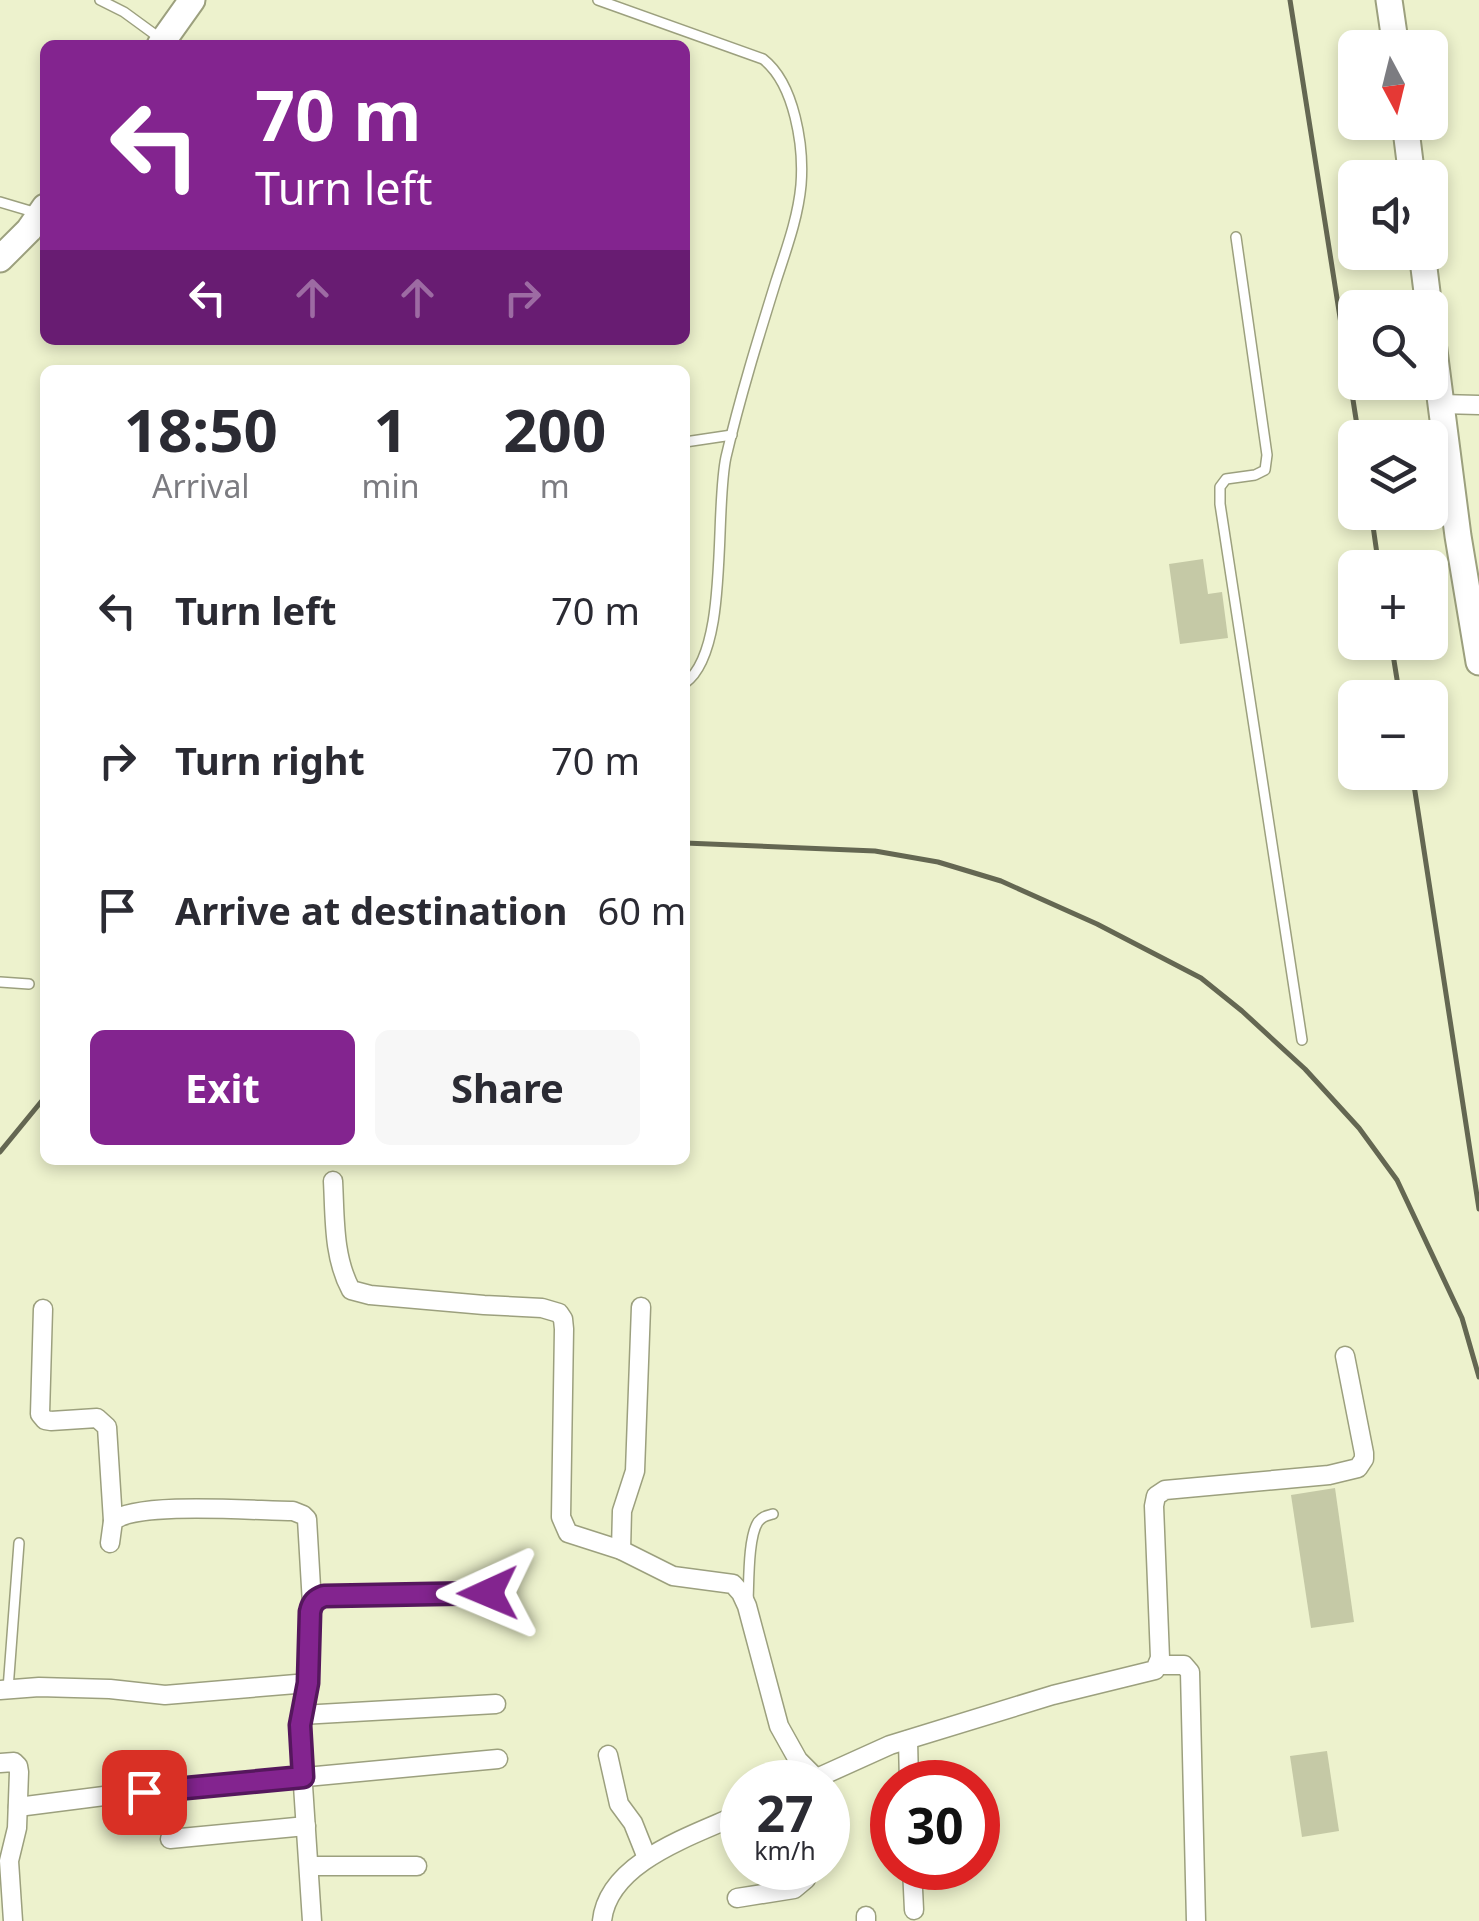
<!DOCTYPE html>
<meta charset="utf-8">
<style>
:root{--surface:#fff;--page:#f7f7f7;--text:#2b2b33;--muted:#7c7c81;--accent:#83248f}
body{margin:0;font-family:"Noto Sans",sans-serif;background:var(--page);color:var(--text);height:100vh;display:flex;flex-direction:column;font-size:38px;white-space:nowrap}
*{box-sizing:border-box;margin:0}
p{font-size:32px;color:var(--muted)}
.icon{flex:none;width:55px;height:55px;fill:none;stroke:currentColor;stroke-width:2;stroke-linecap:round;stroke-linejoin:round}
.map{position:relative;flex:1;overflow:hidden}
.drawer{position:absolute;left:40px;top:365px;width:650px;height:800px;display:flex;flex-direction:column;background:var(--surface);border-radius:15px;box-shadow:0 5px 15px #0003}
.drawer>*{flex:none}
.top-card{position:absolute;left:40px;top:40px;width:650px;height:305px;border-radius:15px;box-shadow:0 5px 15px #0003;background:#83248f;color:#fff;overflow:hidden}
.needle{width:65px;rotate:173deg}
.tools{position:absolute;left:1338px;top:30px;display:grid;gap:20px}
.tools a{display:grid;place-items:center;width:110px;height:110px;border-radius:15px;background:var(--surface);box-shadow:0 5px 15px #0003;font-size:50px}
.speed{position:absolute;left:720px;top:1760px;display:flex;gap:20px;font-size:50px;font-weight:700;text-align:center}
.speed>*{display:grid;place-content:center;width:130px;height:130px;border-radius:50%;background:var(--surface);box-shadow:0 5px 15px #0003;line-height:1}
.speed small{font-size:25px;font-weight:400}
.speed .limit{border:15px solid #d22;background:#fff;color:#111}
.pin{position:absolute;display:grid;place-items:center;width:85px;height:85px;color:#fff;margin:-42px;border-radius:20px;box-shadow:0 5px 15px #0006}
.me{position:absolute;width:110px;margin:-55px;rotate:269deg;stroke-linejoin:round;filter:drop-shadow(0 0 8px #0008)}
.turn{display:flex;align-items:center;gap:35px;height:210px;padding:0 50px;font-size:45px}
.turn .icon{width:130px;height:130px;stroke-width:2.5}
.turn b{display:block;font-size:70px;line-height:85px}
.lanes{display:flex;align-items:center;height:95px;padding:0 50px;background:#0003;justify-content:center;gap:50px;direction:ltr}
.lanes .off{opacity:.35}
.eta{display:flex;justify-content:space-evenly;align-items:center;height:170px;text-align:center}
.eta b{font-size:60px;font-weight:700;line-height:70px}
.button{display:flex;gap:20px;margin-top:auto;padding:20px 50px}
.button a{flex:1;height:115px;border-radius:15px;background:var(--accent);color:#fff;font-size:40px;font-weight:700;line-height:115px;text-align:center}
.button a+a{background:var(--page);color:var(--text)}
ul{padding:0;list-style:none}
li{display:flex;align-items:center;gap:30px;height:150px;padding:0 50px}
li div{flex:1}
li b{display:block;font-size:38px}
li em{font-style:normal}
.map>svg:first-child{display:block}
</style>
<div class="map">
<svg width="1479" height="1921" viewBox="0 0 1479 1921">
<rect width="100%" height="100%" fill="#edf2cd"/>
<!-- building -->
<g fill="#c5c9a6">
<path d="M1203,559l5,35 14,-2 6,46 -48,6 -11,-80z"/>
<path d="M1335,1488l19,134 -43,6 -20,-133z"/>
<path d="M1327,1751l12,80 -37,6 -12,-81z"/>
</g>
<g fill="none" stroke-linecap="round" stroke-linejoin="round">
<defs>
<g id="lane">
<path d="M100,0l24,12 37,27"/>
<path d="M598,0l165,59c32,25 41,88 38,126 -3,33 -15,65 -25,96 -18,58 -36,116 -50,176 -12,54 4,194 -41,226"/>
<path d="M0,202l37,11"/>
<path d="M1236,237l31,218 -2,15 -10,5 -29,4 -6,8v17l82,536"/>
<path d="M685,442l47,-7"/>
<path d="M0,982l29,2"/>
<path d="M748,1601c1,-19 0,-64 10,-79 5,-6 8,-6 15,-8"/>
<path d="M8,1689l11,-146"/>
</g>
<g id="street">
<path d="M1441,404l38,1"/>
<path d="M333,1181c2,36 0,76 18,109l19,5 114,10 58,3 17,5 4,6 1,10 -3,188 7,16 53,17 52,26 60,8 8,9 6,13 32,120 19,34 18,18"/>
<path d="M43,1309l-3,105 5,6 6,1 46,-3 10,9 6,94"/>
<path d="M110,1543l3,-22c25,-20 143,-10 180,-10l10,4 4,4 5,85"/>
<path d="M621,1550l1,-39 13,-40 6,-164"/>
<path d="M1159,1665h25l6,7 6,249"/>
<path d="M0,1690l39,-3 71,2 55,6 143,-12"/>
<path d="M301,1715l195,-11"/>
<path d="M908,1740l1,42"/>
<path d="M608,1755l11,49 14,19 14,35"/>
<path d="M0,1763l14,-1 4,4 1,6 -2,56 -8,33 4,60"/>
<path d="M808,1782l82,-37 163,-50 102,-25 5,-12 -6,-152 2,-10 9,-6 164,-15 29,-7 6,-9v-6l-19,-97"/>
<path d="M18,1807l86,-11 394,-37"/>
<path d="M170,1839l136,-13"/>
<path d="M309,1866h108"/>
<path d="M912,1868l2,42"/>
<path d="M737,1898l57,-9 12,-10 4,-11"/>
<path d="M312,1921l-13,-196 9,-42 4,-79 12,-9 163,-2"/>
<path d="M602,1921c6,-60 93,-86 140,-108"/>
<path d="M866,1921v-5"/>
</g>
<g id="secondary">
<path d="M1389,0l7,48"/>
<path d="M160,45l32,-45"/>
<path d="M1405,122l7,56"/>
<path d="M1422,252l7,56"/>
<path d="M0,259l29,-29 16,-23"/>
<path d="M1430,319l28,217 21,126"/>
</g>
</defs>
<!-- lane casing -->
<use href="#lane" stroke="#9ca07e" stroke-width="12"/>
<!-- street casing -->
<use href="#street" stroke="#9ca07e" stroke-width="21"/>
<!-- secondary casing -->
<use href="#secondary" stroke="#9ca07e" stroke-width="29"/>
<!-- lane -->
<use href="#lane" stroke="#fff" stroke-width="9"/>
<!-- street -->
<use href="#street" stroke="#fff" stroke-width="18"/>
<!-- secondary -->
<use href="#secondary" stroke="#fff" stroke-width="25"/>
<!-- rail -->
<g stroke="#646752" stroke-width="5">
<path d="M1290,0l69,438"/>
<path d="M1371,512l8,56"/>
<path d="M1391,642l9,56"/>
<path d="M1412,772l67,437"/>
<path d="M685,843l190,8 63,11 63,19 96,43 104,54 41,33 63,58 54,59 38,52 65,138 17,59"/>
<path d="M0,1152l45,-55"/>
</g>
</g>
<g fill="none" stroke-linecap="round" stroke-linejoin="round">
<defs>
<path id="route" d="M144,1792l159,-15 -3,-52 8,-42 2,-71c2,-10 6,-13 14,-16l164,-3"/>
</defs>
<!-- route casing -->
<use href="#route" stroke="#55175d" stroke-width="25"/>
<!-- route -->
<use href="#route" stroke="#83248f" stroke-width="18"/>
</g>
</svg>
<div class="tools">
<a><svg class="needle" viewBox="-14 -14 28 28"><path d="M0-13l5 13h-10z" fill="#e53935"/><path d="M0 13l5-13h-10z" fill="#7c7c81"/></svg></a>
<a><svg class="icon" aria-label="sound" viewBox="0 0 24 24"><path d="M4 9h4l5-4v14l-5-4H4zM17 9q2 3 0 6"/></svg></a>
<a><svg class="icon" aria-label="search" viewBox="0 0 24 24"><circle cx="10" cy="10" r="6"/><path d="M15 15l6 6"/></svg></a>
<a><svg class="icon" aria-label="layers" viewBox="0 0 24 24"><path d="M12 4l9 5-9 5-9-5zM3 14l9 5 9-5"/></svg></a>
<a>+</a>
<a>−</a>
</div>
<div class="speed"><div>27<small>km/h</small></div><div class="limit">30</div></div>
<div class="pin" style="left:144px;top:1792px;background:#d93025"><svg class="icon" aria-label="arrive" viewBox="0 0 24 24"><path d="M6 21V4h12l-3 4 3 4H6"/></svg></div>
<svg class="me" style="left:488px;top:1593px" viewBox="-20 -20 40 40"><path d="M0-17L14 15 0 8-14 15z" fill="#83248f" stroke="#fff" stroke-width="4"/></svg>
<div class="top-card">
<div class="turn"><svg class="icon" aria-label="left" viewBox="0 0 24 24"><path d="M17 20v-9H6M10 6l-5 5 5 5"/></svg><div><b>70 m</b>Turn left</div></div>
<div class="lanes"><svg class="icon" aria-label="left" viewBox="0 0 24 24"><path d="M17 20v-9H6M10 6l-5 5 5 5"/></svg><svg class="icon off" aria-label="ahead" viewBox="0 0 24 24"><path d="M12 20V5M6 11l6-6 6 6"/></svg><svg class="icon off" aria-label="ahead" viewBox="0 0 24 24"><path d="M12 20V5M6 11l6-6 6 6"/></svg><svg class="icon off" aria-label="right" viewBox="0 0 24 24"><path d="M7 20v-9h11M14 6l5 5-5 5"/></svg></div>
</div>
<section class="drawer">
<div class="eta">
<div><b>18:50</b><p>Arrival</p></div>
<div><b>1</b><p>min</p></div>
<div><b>200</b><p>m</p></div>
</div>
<ul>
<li><svg class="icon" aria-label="left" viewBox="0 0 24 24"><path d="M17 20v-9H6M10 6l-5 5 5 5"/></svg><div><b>Turn left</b></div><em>70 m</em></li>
<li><svg class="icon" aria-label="right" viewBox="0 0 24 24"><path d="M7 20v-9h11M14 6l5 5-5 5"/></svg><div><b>Turn right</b></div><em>70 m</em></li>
<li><svg class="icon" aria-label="arrive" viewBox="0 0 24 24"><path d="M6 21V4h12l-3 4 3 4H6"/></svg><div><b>Arrive at destination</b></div><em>60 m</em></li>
</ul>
<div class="button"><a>Exit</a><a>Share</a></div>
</section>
</div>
